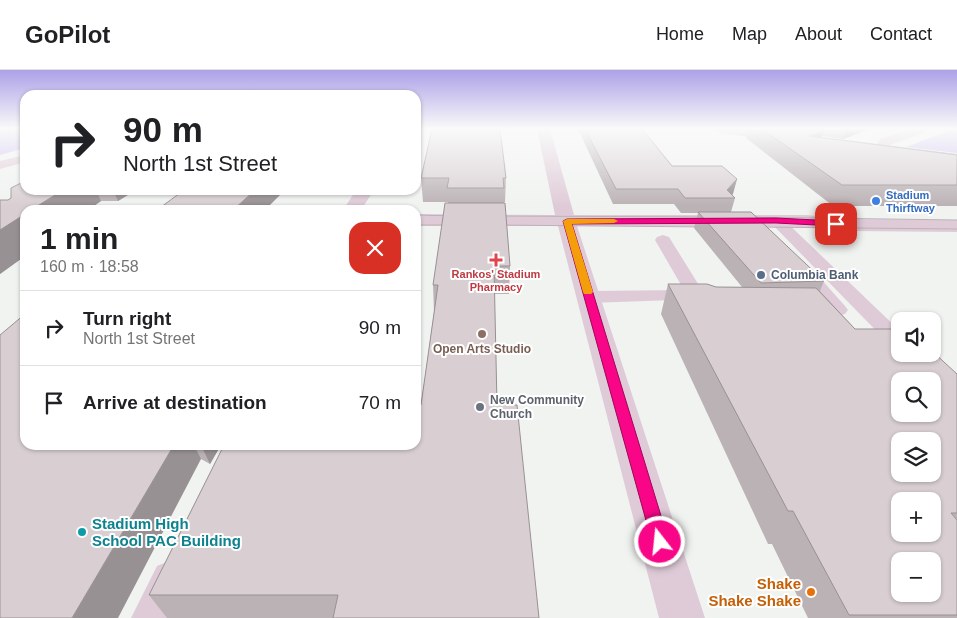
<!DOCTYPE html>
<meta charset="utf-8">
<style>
:root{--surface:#fff;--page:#f6f6f6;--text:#202124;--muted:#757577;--line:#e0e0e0}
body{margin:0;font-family:Arial,sans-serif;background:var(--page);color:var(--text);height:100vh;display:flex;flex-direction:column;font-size:19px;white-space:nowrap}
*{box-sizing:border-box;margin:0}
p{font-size:16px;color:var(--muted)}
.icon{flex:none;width:28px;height:28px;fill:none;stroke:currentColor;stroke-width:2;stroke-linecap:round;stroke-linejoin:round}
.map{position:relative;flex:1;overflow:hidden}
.panel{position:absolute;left:20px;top:135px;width:401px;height:245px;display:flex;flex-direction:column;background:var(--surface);border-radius:15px;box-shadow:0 1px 4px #0004}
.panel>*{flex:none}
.top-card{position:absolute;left:20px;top:20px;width:401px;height:105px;border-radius:15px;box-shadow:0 1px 4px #0004;background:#fff;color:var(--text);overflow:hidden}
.tools{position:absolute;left:891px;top:242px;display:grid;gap:10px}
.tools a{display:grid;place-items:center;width:50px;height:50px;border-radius:10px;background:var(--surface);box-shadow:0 1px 4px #0004;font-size:25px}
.pin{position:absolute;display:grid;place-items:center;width:42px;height:42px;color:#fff;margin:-21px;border-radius:10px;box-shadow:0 2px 8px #0006}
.me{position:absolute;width:55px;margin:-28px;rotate:344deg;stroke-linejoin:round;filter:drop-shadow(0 0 4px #0008)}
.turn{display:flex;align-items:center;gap:18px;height:105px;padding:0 20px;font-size:22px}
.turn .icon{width:65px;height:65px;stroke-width:2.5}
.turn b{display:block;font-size:35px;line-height:42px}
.round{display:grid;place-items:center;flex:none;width:52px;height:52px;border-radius:15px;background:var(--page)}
.summary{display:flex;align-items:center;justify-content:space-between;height:85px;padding:0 20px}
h1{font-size:30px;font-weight:800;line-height:38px}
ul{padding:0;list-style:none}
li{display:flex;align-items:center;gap:15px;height:75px;padding:0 20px;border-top:1px solid var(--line)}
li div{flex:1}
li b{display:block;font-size:19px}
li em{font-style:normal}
header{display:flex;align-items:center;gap:30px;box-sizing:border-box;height:70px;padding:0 25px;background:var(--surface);border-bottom:1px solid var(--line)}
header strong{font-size:24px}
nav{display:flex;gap:28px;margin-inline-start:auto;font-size:18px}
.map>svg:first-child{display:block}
</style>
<header>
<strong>GoPilot</strong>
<nav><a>Home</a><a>Map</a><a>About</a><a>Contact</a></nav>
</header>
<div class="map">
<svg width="957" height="548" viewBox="0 0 957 548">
<rect width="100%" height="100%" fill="#f1f3f1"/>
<!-- green -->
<g fill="#ccbcf4">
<path d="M0,59h25v19l-25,7z"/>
<path d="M954,59h3v24l-51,-6z"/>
</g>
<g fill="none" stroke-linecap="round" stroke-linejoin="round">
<!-- service -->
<g fill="#dfcbd8" fill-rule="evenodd">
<path d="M25,85v7l-25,7v-8z"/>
<path d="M776,146l5,1 119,114v19l-7,-2 -122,-125 -2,-3 2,-3z"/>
<path d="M663,165l6,2 36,58 -2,4 -114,4 -7,-2 -2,-4 2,-4 7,-2 95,-1 -29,-50 2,-3z"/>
<path d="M806,198l6,1 33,37 3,4 -3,4 -7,2 -36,-3 -3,-4 3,-4 20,-1 -25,-31 3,-4z"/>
<path d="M169,491l12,5 5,11 -19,41h-36l26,-52z"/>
</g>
<!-- minor -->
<g fill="#dfcbd8" fill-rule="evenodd">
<path d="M908,59h19l-1,3 -36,13 -5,8h-10l-2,-3 7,-11z"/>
<path d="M356,120h18l-13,20h-18z"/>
</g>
<!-- tertiary -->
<path fill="#dfcbd8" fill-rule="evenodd" d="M537,59h13l24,86h232l44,4 107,1v12l-107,-1 -44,-4 -229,-1 128,392h-46l-101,-392h-142v-12l139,1z"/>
<!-- secondary -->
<path fill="#dbc2d0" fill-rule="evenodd" d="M714,59c14,0 70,-1 78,9l-7,4 -65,-9z"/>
<!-- tram -->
<g stroke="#bcb2b7" stroke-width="1">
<path d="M416,145l41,1"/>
<path d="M492,146l220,1"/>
<path d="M742,147l215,3"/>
<path d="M416,155h40"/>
<path d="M494,155l215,2"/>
<path d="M754,157l203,2"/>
</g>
</g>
<!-- wall -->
<g fill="#bbb2b5">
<path d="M578,59h64l30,37 65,13 -5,16 3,3 -4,14 93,69 -4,10 35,38 102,45v244h-149l-36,-74h-4l-107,-230 7,-30 48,3h26l-48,-59 4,-15h-17l-7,-9h-61z"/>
<path d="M748,59h122l-27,10 -22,-3v1l136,17v52h-124l-87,-68z"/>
<path d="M421,108h85l-1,24h-1v1l6,63 -1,28h-15l3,111 42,213h-372l-18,-23 74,-148 -1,-2h194l5,-40 13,-93 -1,-27 15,-82v-1h-25z"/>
<path d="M25,120h111l-18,11h-17l-101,73v-74h8z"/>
<path d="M25,375h196l-11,19 -9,-5z"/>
</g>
<!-- shaded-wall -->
<g fill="#989194">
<path d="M847,59h23l-27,10z"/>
<path d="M824,61l-7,17 -8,-12z"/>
<path d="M737,109l-4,15 -4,4 -2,-8z"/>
<path d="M63,120h33l5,11 -13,9h-57z"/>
<path d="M113,120h23l-18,11z"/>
<path d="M255,120h30l-20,20h-32z"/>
<path d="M25,144v42l-25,18v-44z"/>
<path d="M174,375h20l7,14 -83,159h-46z"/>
<path d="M201,375h20l-11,19z"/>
</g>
<!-- building -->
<g fill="#d9cfd3" stroke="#989194" fill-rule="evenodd">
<path d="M432,59h68l6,49h-3l1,10h-57l2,-10h-28z"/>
<path d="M585,59h57l30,37h50l15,13 -10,11 8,8h-50l-7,-9h-62z"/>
<path d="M762,59h49l13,2 -15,5 148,19v30h-115z"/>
<path d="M25,111v9h38l-32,20h-6v4l-25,16v-30h8l3,-2v-10z"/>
<path d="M184,120h71l-22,20h-76z"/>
<path d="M445,133h60l5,63h-16l3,139h20l22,213h-206l5,-23h-189l75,-150h192v-40h5l17,-120h-5z"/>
<path d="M698,142h53l73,69 -63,2z"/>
<path d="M668,214h39l9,3 100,1 39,41h45v25h32v-3l25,23v139h-6l6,7v95h-108l-56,-104h-5zM900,311h32v33h-32zM900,371h32v33h-32zM900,431h32v33h-32zM900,491h32v33h-32z"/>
<path d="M25,244v131h149l-102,173h-72v-283z"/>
</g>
<!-- sky -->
<linearGradient id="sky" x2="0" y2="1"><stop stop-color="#ada1e8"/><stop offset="0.43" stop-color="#f9faf9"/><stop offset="1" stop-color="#f9faf9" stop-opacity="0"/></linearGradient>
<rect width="957" height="136" fill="url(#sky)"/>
<!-- route -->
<path fill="#f80687" stroke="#a10458" d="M776,148l60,3 4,3 -4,2 -60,-3 -204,1 97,318 -3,6 -6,2 -6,-2 -2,-6 -89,-321 4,-2z"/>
<!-- slow -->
<path fill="#f59e0b" d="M567,149h47l4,2 -4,2 -42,1 21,68 -2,2h-7l-1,-2 -20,-71z"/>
<!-- markers -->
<circle fill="#3f7fe0" stroke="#fff" stroke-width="2" cx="876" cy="131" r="5"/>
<path fill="#e0444e" stroke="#fff" stroke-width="2" d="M493.5 182.5h5v5h5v5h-5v5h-5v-5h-5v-5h5z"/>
<circle fill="#5c6f8a" stroke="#fff" stroke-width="2" cx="761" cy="205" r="5"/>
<circle fill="#8d6e63" stroke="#fff" stroke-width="2" cx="482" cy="264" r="5"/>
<circle fill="#6b7280" stroke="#fff" stroke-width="2" cx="480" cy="337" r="5"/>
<circle fill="#0f9aa8" stroke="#fff" stroke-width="2" cx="82" cy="462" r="5"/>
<circle fill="#e8710a" stroke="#fff" stroke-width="2" cx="811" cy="522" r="5"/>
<g text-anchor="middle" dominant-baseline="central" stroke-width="4" stroke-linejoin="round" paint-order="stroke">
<!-- far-shop labels -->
<g font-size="11" font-weight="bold" fill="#366cbe" stroke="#fff" text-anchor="start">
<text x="886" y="125">Stadium<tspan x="886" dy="13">Thirftway</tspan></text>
</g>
<!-- far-health labels -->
<g font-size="11" font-weight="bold" fill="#be3a42" stroke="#fff">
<text x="496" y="204">Rankos' Stadium<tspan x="496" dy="13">Pharmacy</tspan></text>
</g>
<!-- service labels -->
<g font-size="12" font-weight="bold" fill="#4e5e75" stroke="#fff" text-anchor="start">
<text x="771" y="205">Columbia Bank</text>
</g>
<!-- education labels -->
<g font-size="12" font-weight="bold" fill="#785e54" stroke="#fff">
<text x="482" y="279">Open Arts Studio</text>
</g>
<!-- worship labels -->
<g font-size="12" font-weight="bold" fill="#5b616d" stroke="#fff" text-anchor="start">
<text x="490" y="330">New Community<tspan x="490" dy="14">Church</tspan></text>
</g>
<!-- near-culture labels -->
<g font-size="15" font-weight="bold" fill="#0d838f" stroke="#fff" text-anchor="start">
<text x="92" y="453">Stadium High<tspan x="92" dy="17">School PAC Building</tspan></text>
</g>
<!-- near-food labels -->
<g font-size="15" font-weight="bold" fill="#c56008" stroke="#fff" text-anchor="end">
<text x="801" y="513">Shake<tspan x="801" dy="17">Shake Shake</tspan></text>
</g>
</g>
</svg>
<div class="tools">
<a><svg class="icon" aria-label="sound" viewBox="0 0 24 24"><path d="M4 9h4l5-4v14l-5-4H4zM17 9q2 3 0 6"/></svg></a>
<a><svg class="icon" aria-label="search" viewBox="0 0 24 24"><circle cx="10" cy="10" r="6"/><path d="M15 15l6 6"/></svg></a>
<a><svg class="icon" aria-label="layers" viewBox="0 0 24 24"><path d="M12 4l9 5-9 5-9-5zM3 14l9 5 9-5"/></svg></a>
<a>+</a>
<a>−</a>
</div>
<div class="pin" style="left:836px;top:154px;background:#d93025"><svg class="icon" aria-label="arrive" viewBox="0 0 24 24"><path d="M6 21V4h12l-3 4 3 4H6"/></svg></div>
<svg class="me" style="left:660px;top:472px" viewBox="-20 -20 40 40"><circle r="17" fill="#f80687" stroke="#fff" stroke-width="3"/><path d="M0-11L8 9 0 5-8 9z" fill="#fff"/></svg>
<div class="top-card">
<div class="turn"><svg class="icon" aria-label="right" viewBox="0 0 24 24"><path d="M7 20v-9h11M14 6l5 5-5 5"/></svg><div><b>90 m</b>North 1st Street</div></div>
</div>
<section class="panel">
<div class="summary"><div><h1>1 min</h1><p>160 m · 18:58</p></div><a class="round" style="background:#d93025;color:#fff"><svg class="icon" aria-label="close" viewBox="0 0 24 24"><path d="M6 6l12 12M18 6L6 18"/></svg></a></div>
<ul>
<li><svg class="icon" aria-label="right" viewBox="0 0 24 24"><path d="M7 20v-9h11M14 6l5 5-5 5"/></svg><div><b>Turn right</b><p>North 1st Street</p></div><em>90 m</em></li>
<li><svg class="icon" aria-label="arrive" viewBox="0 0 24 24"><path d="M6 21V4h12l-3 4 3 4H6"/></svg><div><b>Arrive at destination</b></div><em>70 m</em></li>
</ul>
</section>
</div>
